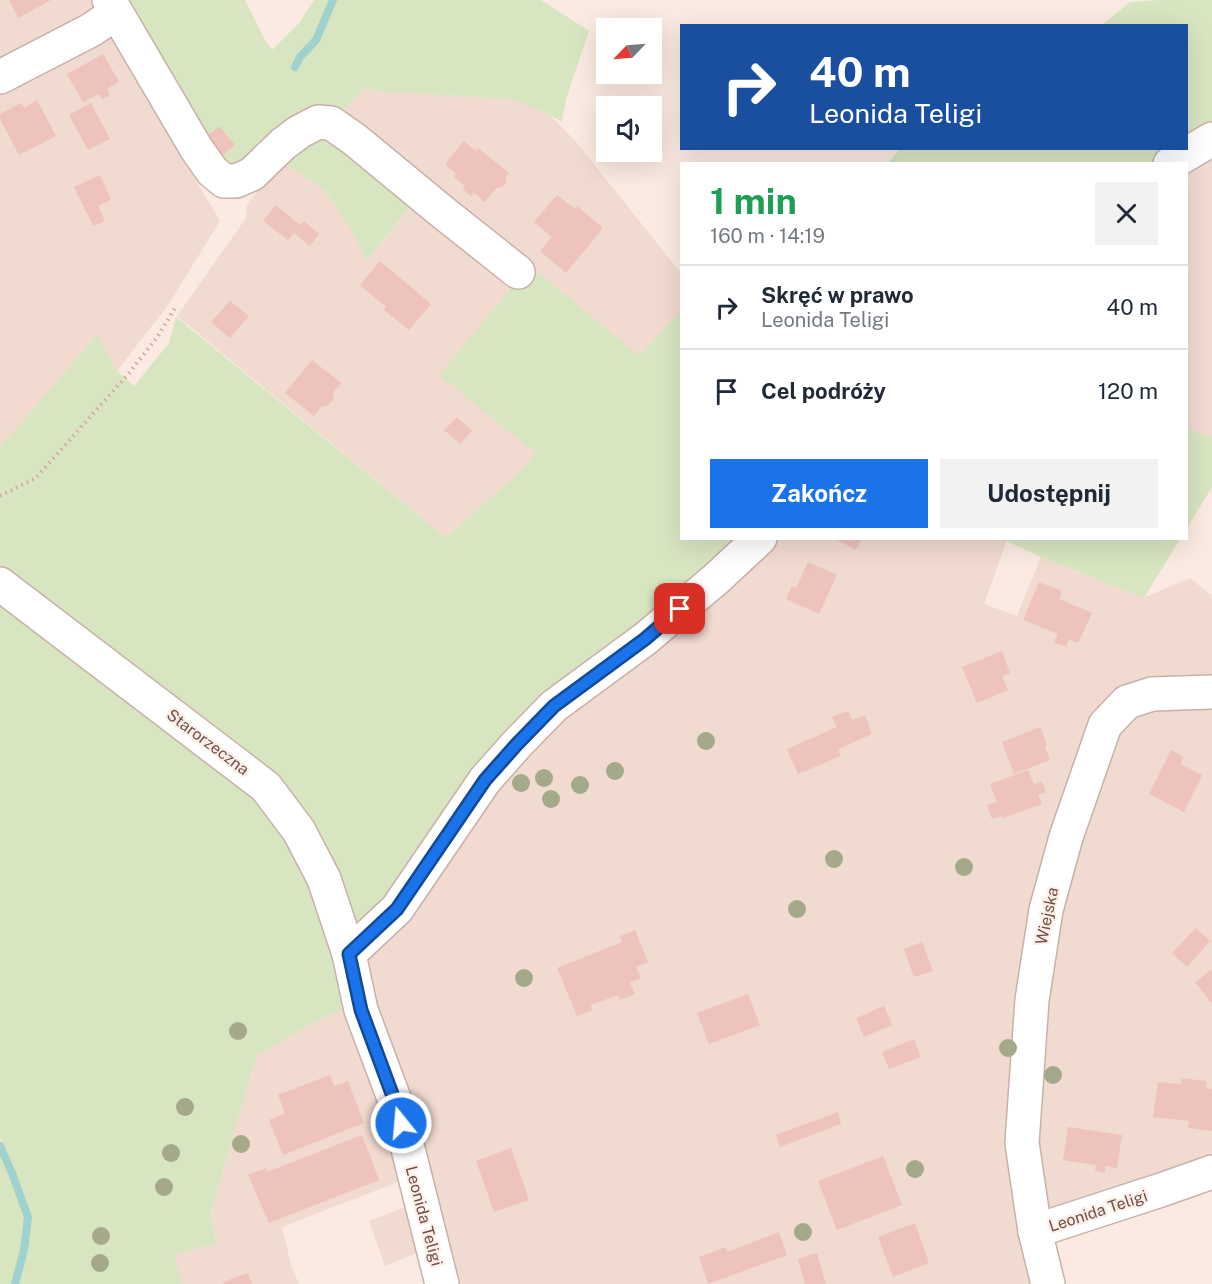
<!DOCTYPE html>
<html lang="pl">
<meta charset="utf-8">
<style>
:root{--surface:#fff;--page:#f2f2f3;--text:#1f2937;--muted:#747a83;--line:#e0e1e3;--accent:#1a73e8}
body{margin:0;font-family:"Public Sans",sans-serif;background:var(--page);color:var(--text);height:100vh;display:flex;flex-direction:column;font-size:22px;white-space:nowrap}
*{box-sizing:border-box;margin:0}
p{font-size:20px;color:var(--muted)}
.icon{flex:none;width:33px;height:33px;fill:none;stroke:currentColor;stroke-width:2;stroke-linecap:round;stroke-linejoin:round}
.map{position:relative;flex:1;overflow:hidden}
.sheet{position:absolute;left:680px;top:162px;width:508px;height:378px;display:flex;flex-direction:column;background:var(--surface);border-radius:0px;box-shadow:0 6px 24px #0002}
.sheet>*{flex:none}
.hud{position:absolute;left:680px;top:24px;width:508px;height:126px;border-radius:0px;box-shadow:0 6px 24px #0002;background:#1a4fa0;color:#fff;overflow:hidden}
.needle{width:39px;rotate:245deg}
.controls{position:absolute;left:596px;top:18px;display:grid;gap:12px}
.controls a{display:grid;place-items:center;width:66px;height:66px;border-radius:0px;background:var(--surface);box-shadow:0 6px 24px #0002;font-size:30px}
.pin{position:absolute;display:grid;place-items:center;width:51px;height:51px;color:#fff;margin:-26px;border-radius:12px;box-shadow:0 3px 9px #0006}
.me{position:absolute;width:66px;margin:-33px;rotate:343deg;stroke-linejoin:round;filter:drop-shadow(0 0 4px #0008)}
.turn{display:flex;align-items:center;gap:21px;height:126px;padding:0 30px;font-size:27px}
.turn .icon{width:78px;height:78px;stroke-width:2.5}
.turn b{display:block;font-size:42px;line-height:51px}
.round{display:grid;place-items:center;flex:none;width:63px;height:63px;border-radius:0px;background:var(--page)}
.overview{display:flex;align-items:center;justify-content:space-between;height:102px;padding:0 30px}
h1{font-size:36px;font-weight:700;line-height:45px;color:#1e9e55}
.action{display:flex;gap:12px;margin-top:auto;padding:12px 30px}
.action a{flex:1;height:69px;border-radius:0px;background:var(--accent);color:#fff;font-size:24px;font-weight:700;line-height:69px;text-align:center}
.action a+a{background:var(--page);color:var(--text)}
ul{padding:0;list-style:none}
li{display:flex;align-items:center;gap:18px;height:84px;padding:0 30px;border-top:2px solid var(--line)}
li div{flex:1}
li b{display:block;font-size:22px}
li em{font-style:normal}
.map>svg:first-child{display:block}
</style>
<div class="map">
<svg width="1212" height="1284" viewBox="0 0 1212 1284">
<rect width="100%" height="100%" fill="#faeae1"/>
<!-- residential -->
<g fill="#f1dad0">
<path d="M0,0h90l7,15 18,17 59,112 46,77 -52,84 -51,66 -20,-36 -97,112z"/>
<path d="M366,87l9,4 137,8 38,16 27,28 104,130v38l-41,46 -104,96 -21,23 -69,62 -269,-222 69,-98 1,-12 19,-29 12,-18 48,32 29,45 12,24 60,-72 -88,-74z"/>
<path d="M1212,152v286l-25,-11v-261z"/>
<path d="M751,539h251l5,1 -23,64 33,12 24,-59 102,41 47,-20 22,18v587l-155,57 -10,15 6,29h-623l-9,-33 -36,15 -16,-45 42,-16 -8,-25 -121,47 9,38 8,19h-117l-9,-30 44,-10 -7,-29 47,-160 54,-31 42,-21 1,-39 85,-133z"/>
</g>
<!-- green -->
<g fill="#d8e5c1">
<path d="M118,0h127l21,42 6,8 27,-27 15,-23h227l48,31 -23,68 -4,23 -12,-7 -38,-16 -137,-8 -9,-4 -27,27 -82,44 -33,9z"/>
<path d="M1158,0h54v152l-26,12h-299l13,-15 286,-1v-122l-84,-1 28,-23z"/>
<path d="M316,134l27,5 69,66 -46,56 -11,-25 -29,-45 -48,-32z"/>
<path d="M530,266l109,90 42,-46v228l70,1 -124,105 -261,294 -12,65 -43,21 -54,31 -47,160 7,29 -43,10 8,30h-164l12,-49 -1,-21 -20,-57 -9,-19v-691l97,-112 20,36 17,15 35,-43 7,-26 270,221 69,-62 21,-23 -97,-78z"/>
<path d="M1186,427l26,11v49l-25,41z"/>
<path d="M1002,539h178l-36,59 -103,-41z"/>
<path d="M0,1152l10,22 15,43 -4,32 -9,35h-12z"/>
</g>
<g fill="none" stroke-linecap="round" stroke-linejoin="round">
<!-- stream -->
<g stroke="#9fd2ce" stroke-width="8">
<path d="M295,67l5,-10 16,-17 17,-40"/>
<path d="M0,1146l12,27 16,44 -4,33 -9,34"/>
</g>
</g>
<!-- building -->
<g fill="#edc3bb">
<path d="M9,0h42l-33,18z"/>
<path d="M103,54l16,28 -12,7 3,6 -8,4 -3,-5 -16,8 -16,-28z"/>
<path d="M37,100l19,36 -37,19 -19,-36v-5l21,-11 3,5z"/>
<path d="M91,103l19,36 -22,11 -19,-35z"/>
<path d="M219,126l16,19 -16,13 -16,-18z"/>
<path d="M464,141l12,10 2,-3 31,25 -3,3v6l-4,5 -6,1 -11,14 -11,-9 -3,3 -8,-7 2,-3 -11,-9 2,-3 -11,-10z"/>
<path d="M100,175l11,25 -13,6 7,15 -12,5 -19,-39z"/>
<path d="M557,195l18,14 2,-3 26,22 -37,45 -26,-22 12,-14 -18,-15z"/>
<path d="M276,205l24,20 4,-4 15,13 -9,12 -16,-13 -6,7 -25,-19z"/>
<path d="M380,261l51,43 -22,26 -25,-20 2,-3 -26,-22z"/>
<path d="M230,301l19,15 -19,22 -19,-16z"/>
<path d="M312,360l29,23 -8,10 1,6 -7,7 -6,1 -7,9 -29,-23z"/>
<path d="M457,417l15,14 -12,13 -16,-14z"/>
<path d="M833,538h29l-6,12z"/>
<path d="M808,562l29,13 -18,39 -33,-15 6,-13 4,2z"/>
<path d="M1039,582l23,9 -3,8 33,14 -14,30 -9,-4 -3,8 -12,-5 4,-8 -35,-14z"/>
<path d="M1002,651l8,22 -8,3 6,14 -31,13 -15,-36z"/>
<path d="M848,711l4,9 13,-5 7,19 -34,15 3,7 -43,18 -11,-25 50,-22 -5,-10z"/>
<path d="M1040,727l7,18 -2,2 5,13 -36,14 -12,-32z"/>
<path d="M1171,750l13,7 -4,7 22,11 -18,37 -35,-18z"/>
<path d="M1028,770l6,14 8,-2 4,10 -8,3 4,9 -39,14 -1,-2 -10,3 -5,-14 10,-3 -7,-18z"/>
<path d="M1196,928l14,13 -23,26 -15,-14z"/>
<path d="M635,930l13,32 -12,5 5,11 -11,5 5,11 -15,6 -2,-5 -27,10 1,5 -15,6 -20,-48 65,-26 -2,-6z"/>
<path d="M922,942l11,29 -19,6 -10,-28z"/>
<path d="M1212,969v35l-17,-22z"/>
<path d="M748,994l12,31 -51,19 -12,-31z"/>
<path d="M884,1006l8,19 -28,12 -8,-19z"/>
<path d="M914,1039l7,18 -32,12 -7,-17z"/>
<path d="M330,1075l4,11 14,-5 16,42 -81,32 -14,-35 16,-7 -7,-18z"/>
<path d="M1181,1078l26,3 -1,7 6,1v42l-24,-3 1,-7 -36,-4 5,-35 23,2z"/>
<path d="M838,1112l3,12 -61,23 -4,-12z"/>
<path d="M1068,1127l54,8 -5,33 -12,-2v7l-10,-2 1,-6 -33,-5z"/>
<path d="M362,1135l17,45 -110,43 -21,-48 18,-7 1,4z"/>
<path d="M511,1148l18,52 -35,12 -18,-51z"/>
<path d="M883,1156l19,49 -65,25 -19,-49z"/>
<path d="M915,1223l14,40 -36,14 -15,-40z"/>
<path d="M779,1232l8,23 -79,29 -9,-27 27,-10 1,5z"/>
<path d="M817,1253l9,31h-21l-7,-25z"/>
<path d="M248,1273l4,11h-28l-1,-2z"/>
</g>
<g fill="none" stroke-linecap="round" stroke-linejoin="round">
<defs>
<g id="minor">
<path d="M109,0l87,148 16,23 12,10h12l16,-7 31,-30 16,-12 19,-10 13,1 23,16 86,71 78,62"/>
<path d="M0,77l91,-47 25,-17"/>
<path d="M1170,164l42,-25"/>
<path d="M0,584l266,203 33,44 25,48 25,75"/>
<path d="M1035,1231l126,-41 51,-18"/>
<path d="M442,1284l-44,-175 -37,-99 -12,-56 48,-45 88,-129 32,-36 37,-38 91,-67 71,-60 44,-41"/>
<path d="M1048,1284l-13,-53 -13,-88 10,-143 14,-90 20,-73 39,-112 22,-23 25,-8 60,-2"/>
</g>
</defs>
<!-- minor casing -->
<use href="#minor" stroke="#c9b0a9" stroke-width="36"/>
<!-- path -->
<path stroke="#d1a79f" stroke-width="4" stroke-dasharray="1.5 4.5" stroke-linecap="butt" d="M0,496l36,-18 93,-105 29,-37 17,-28"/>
<!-- minor -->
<use href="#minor" stroke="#fff" stroke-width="33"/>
</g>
<!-- trees -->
<g fill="#a4a98a">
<circle cx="706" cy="741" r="9"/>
<circle cx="615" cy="771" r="9"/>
<circle cx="544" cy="778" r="9"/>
<circle cx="521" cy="783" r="9"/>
<circle cx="580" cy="785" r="9"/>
<circle cx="551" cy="799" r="9"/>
<circle cx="834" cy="859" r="9"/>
<circle cx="964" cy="867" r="9"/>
<circle cx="797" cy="909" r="9"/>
<circle cx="524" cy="978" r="9"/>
<circle cx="238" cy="1031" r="9"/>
<circle cx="1008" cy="1048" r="9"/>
<circle cx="1053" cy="1075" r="9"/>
<circle cx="185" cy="1107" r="9"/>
<circle cx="241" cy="1144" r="9"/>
<circle cx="171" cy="1153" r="9"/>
<circle cx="915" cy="1169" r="9"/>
<circle cx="164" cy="1187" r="9"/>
<circle cx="803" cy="1232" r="9"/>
<circle cx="101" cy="1236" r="9"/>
<circle cx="100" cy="1263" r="9"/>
</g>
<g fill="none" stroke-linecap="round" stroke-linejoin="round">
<defs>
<path id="route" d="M401,1123l-3,-13 -37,-100 -12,-56 48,-45 88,-129 32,-36 37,-38 91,-67 35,-30"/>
</defs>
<!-- route casing -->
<use href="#route" stroke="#114b97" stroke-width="15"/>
<!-- route -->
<use href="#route" stroke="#1a73e8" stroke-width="10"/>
</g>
<g text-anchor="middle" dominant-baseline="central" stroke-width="4.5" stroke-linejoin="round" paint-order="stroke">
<!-- street labels -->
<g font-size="16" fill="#6e4f4a" stroke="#fdefe7">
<text transform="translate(208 742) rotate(37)">Starorzeczna</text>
<text transform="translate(1047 916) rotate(-78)">Wiejska</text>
<text transform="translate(1098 1211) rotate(-18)">Leonida Teligi</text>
<text transform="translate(424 1216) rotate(75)">Leonida Teligi</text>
</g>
</g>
</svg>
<div class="controls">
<a><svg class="needle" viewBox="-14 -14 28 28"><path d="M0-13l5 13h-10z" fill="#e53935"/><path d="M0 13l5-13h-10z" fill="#747a83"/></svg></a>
<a><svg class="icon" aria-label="sound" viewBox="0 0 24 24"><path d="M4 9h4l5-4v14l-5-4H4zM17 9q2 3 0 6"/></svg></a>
</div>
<div class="pin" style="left:680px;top:609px;background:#d93025"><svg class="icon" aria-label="arrive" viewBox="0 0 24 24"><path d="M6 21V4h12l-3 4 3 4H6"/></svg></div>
<svg class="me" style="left:401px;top:1123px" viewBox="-20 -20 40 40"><circle r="17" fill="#1a73e8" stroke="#fff" stroke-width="3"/><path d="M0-11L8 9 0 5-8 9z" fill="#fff"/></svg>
<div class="hud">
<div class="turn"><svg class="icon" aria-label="right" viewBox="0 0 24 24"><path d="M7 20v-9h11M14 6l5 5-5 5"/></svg><div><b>40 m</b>Leonida Teligi</div></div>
</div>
<section class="sheet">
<div class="overview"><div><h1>1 min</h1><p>160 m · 14:19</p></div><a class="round"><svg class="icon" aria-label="close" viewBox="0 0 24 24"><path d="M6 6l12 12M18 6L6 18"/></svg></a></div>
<ul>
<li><svg class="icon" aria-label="right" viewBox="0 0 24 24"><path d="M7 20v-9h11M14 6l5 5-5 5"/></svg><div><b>Skręć w prawo</b><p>Leonida Teligi</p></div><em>40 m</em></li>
<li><svg class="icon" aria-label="arrive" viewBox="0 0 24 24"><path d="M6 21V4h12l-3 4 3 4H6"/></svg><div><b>Cel podróży</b></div><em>120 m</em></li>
</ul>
<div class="action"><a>Zakończ</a><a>Udostępnij</a></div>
</section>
</div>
